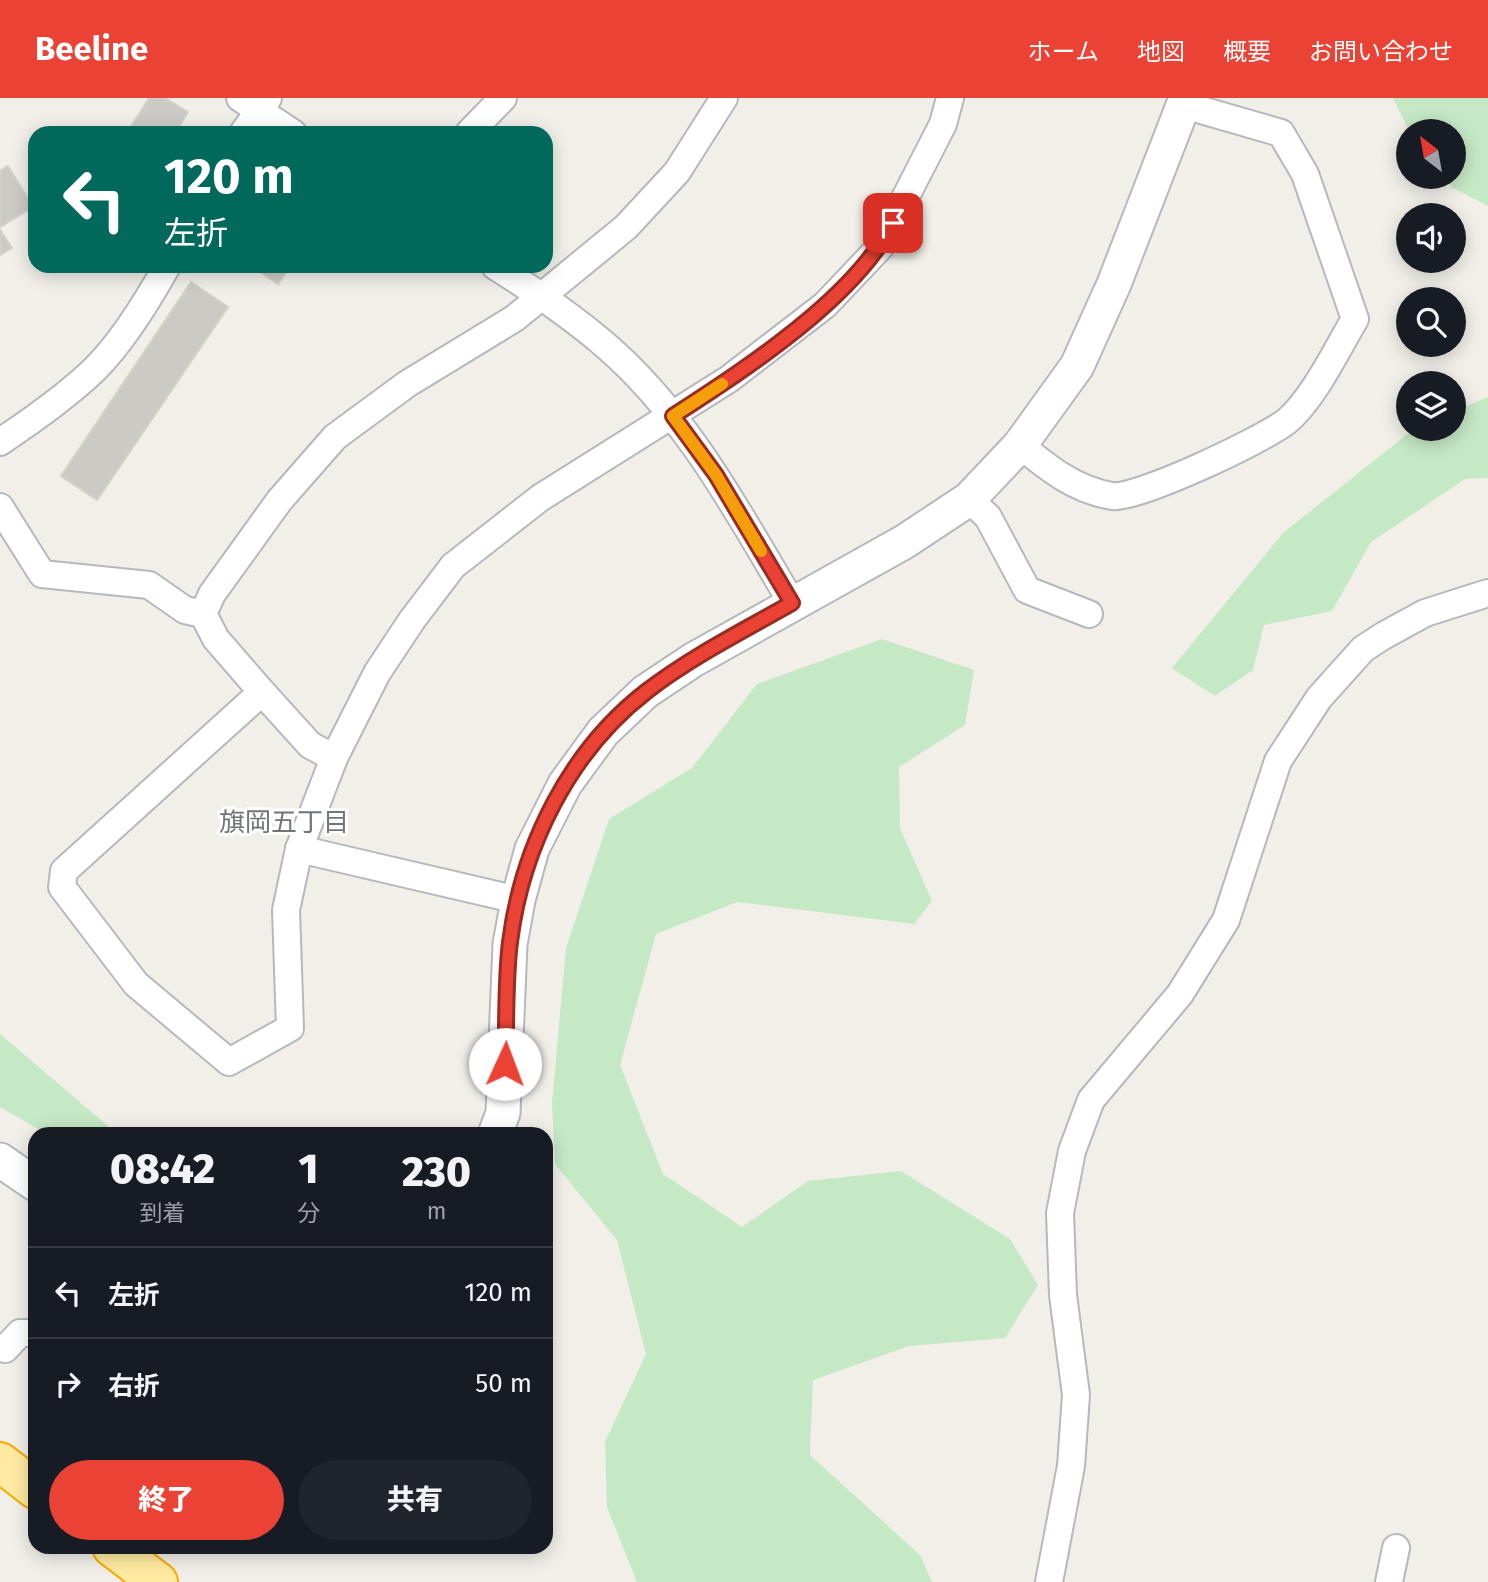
<!DOCTYPE html>
<html lang="ja">
<meta charset="utf-8">
<style>
:root{--surface:#171b24;--page:#20242c;--text:#f1f3f6;--muted:#9ea1a6;--line:#363941;--accent:#ea4335}
body{margin:0;font-family:"Fira Sans","Noto Sans JP",sans-serif;background:var(--page);color:var(--text);height:100vh;display:flex;flex-direction:column;font-size:26px;white-space:nowrap}
*{box-sizing:border-box;margin:0}
p{font-size:23px;color:var(--muted)}
.icon{flex:none;width:38px;height:38px;fill:none;stroke:currentColor;stroke-width:2;stroke-linecap:round;stroke-linejoin:round}
.map{position:relative;flex:1;overflow:hidden}
.panel{position:absolute;left:28px;top:1029px;width:525px;height:427px;display:flex;flex-direction:column;background:var(--surface);border-radius:21px;box-shadow:0 4px 18px #0003}
.panel>*{flex:none}
.banner{position:absolute;left:28px;top:28px;width:525px;height:147px;border-radius:21px;box-shadow:0 4px 18px #0003;background:#00695c;color:#fff;overflow:hidden}
.needle{width:46px;rotate:329deg}
.fabs{position:absolute;left:1396px;top:21px;display:grid;gap:14px}
.fabs a{display:grid;place-items:center;width:70px;height:70px;border-radius:50%;background:var(--surface);box-shadow:0 4px 18px #0003;font-size:35px}
.pin{position:absolute;display:grid;place-items:center;width:60px;height:60px;color:#fff;margin:-30px;border-radius:14px;box-shadow:0 4px 10px #0006}
.me{position:absolute;width:77px;margin:-38px;rotate:2deg;stroke-linejoin:round;filter:drop-shadow(0 0 5px #0008)}
.turn{display:flex;align-items:center;gap:24px;height:147px;padding:0 21px;font-size:32px}
.turn .icon{width:91px;height:91px;stroke-width:2.5}
.turn b{display:block;font-size:49px;line-height:60px}
.eta{display:flex;justify-content:space-evenly;align-items:center;height:119px;text-align:center}
.eta b{font-size:42px;font-weight:800;line-height:49px}
.cta{display:flex;gap:14px;margin-top:auto;padding:14px 21px}
.cta a{flex:1;height:80px;border-radius:42px;background:var(--accent);color:#fff;font-size:28px;font-weight:800;line-height:80px;text-align:center}
.cta a+a{background:var(--page);color:var(--text)}
ul{padding:0;list-style:none}
li{display:flex;align-items:center;gap:21px;height:91px;padding:0 21px;border-top:2px solid var(--line)}
li div{flex:1}
li b{display:block;font-size:26px}
li em{font-style:normal}
header{display:flex;align-items:center;gap:42px;box-sizing:border-box;height:98px;padding:0 35px;background:var(--accent);color:#fff}
header strong{font-size:33px}
nav{display:flex;gap:38px;margin-inline-start:auto;font-size:24px}
.map>svg:first-child{display:block}
</style>
<header>
<strong>Beeline</strong>
<nav><a>ホーム</a><a>地図</a><a>概要</a><a>お問い合わせ</a></nav>
</header>
<div class="map">
<svg width="1488" height="1484" viewBox="0 0 1488 1484">
<rect width="100%" height="100%" fill="#f1efe8"/>
<!-- green -->
<g fill="#c5e8c5">
<path d="M1393,0h95v108l-35,-18 -9,-11h10v-46h-45z"/>
<path d="M1488,299v81l-23,1 -94,63 -39,69 -68,14 -11,45 -38,26 -43,-28 111,-135 127,-101 7,-3h37v-17z"/>
<path d="M882,541l92,31 -9,55 -66,42 1,61 32,73 -18,23 -177,-22 -81,32 -36,131 43,109 79,53 66,-46 93,-10 109,68 28,46 -33,53 -96,8 -96,34 -3,75 110,100 12,27h-295l-30,-75 -2,-65 41,-88 -29,-114 -62,-76 -3,-61 14,-155 43,-129 83,-51 65,-84z"/>
<path d="M0,936l116,99 2,1h-71l-47,-27z"/>
</g>
<!-- building -->
<g fill="#cccac5" stroke="#d6d1c6" stroke-width="2">
<path d="M149,0h16l23,14 -13,21h-48z"/>
<path d="M8,68l25,41 -33,20v-56z"/>
<path d="M0,132l12,18 -12,7z"/>
<path d="M252,168h39l-13,18z"/>
<path d="M191,184l37,25 -131,193 -36,-24z"/>
</g>
<g fill="none" stroke-linecap="round" stroke-linejoin="round">
<defs>
<g id="minor">
<path d="M240,0l53,35"/>
<path d="M724,0l-47,74 -51,55 -111,91 -108,66 -72,53 -56,64 -67,93 -9,20 13,25 46,53 -198,179 -2,16 74,97 93,78 61,-34 -4,-118 13,-61 35,-91 43,-85 35,-53 41,-54 87,-68 189,-119 96,-74 55,-58 63,-123 7,-26"/>
<path d="M243,35l25,-35"/>
<path d="M469,35l34,-35"/>
<path d="M495,168c38,24 75,49 109,78 82,70 134,168 188,259"/>
<path d="M0,344c33,-22 67,-46 95,-73 28,-28 53,-69 72,-103"/>
<path d="M1020,347c28,23 55,45 92,51 24,4 153,-57 175,-75 27,-23 50,-72 68,-102l-50,-145 -24,-41 -97,-28"/>
<path d="M969,401l19,18 39,73 62,24"/>
<path d="M0,409l42,67 107,11 36,25 18,4"/>
<path d="M262,594l48,53 24,13"/>
<path d="M299,751l219,51"/>
<path d="M5,1251l15,-16h15"/>
<path d="M1049,1484l22,-116 5,-71 -13,-100 -3,-82 12,-62 19,-51 89,-106 46,-74 52,-159 41,-63 44,-49 20,-13 42,-23 63,-20"/>
<path d="M1389,1484l7,-34"/>
</g>
<g id="tertiary">
<path d="M495,1036l8,-21 7,-169 8,-44 14,-51 33,-65 38,-52 42,-40 48,-32 211,-118 65,-43 51,-54 57,-79 37,-82 72,-186"/>
<path d="M0,1062l35,24"/>
</g>
<g id="trunk">
<path d="M0,1364l35,27"/>
<path d="M112,1449l46,35"/>
</g>
</defs>
<!-- minor casing -->
<use href="#minor" stroke="#b5b8bc" stroke-width="30"/>
<!-- tertiary casing -->
<use href="#tertiary" stroke="#b5b8bc" stroke-width="37"/>
<!-- trunk casing -->
<use href="#trunk" stroke="#f9ab00" stroke-width="42"/>
<!-- minor -->
<use href="#minor" stroke="#fff" stroke-width="26"/>
<!-- tertiary -->
<use href="#tertiary" stroke="#fff" stroke-width="33"/>
<!-- trunk -->
<use href="#trunk" stroke="#feeaa1" stroke-width="38"/>
</g>
<g fill="none" stroke-linecap="round" stroke-linejoin="round">
<defs>
<path id="route" d="M505,966c2,-40 0,-82 5,-122 12,-95 59,-191 137,-251 44,-34 96,-60 145,-88l-76,-128 -43,-59c72,-47 180,-116 220,-193"/>
</defs>
<!-- route casing -->
<use href="#route" stroke="#982c22" stroke-width="18"/>
<!-- route -->
<use href="#route" stroke="#ea4335" stroke-width="12"/>
<!-- slow -->
<path stroke="#f59e0b" stroke-width="12" d="M722,286l-49,32 43,59 45,76"/>
</g>
<g text-anchor="middle" dominant-baseline="central" stroke-width="6" stroke-linejoin="round" paint-order="stroke">
<!-- neighbourhood labels -->
<g font-size="26" fill="#70757a" stroke="#fff">
<text x="284" y="724">旗岡五丁目</text>
</g>
</g>
</svg>
<div class="fabs">
<a><svg class="needle" viewBox="-14 -14 28 28"><path d="M0-13l5 13h-10z" fill="#e53935"/><path d="M0 13l5-13h-10z" fill="#9ea1a6"/></svg></a>
<a><svg class="icon" aria-label="sound" viewBox="0 0 24 24"><path d="M4 9h4l5-4v14l-5-4H4zM17 9q2 3 0 6"/></svg></a>
<a><svg class="icon" aria-label="search" viewBox="0 0 24 24"><circle cx="10" cy="10" r="6"/><path d="M15 15l6 6"/></svg></a>
<a><svg class="icon" aria-label="layers" viewBox="0 0 24 24"><path d="M12 4l9 5-9 5-9-5zM3 14l9 5 9-5"/></svg></a>
</div>
<div class="pin" style="left:893px;top:125px;background:#d93025"><svg class="icon" aria-label="arrive" viewBox="0 0 24 24"><path d="M6 21V4h12l-3 4 3 4H6"/></svg></div>
<svg class="me" style="left:505px;top:966px" viewBox="-20 -20 40 40"><circle r="19" fill="#fff"/><path d="M0-13L10 11 0 6-10 11z" fill="#ea4335"/></svg>
<div class="banner">
<div class="turn"><svg class="icon" aria-label="left" viewBox="0 0 24 24"><path d="M17 20v-9H6M10 6l-5 5 5 5"/></svg><div><b>120 m</b>左折</div></div>
</div>
<section class="panel">
<div class="eta">
<div><b>08:42</b><p>到着</p></div>
<div><b>1</b><p>分</p></div>
<div><b>230</b><p>m</p></div>
</div>
<ul>
<li><svg class="icon" aria-label="left" viewBox="0 0 24 24"><path d="M17 20v-9H6M10 6l-5 5 5 5"/></svg><div><b>左折</b></div><em>120 m</em></li>
<li><svg class="icon" aria-label="right" viewBox="0 0 24 24"><path d="M7 20v-9h11M14 6l5 5-5 5"/></svg><div><b>右折</b></div><em>50 m</em></li>
</ul>
<div class="cta"><a>終了</a><a>共有</a></div>
</section>
</div>
